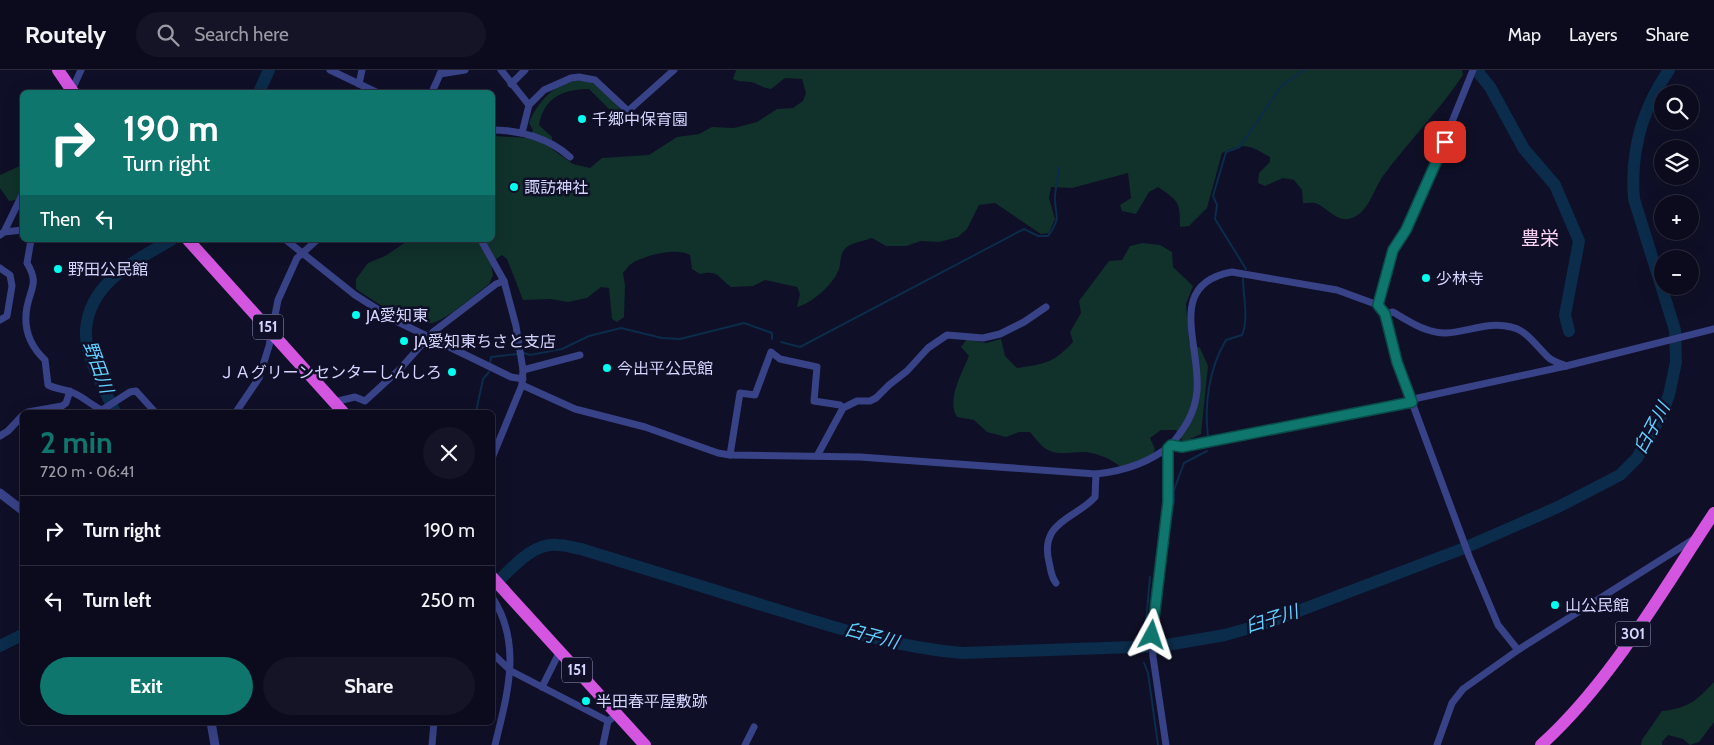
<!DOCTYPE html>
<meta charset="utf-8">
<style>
:root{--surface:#0b0b1d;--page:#141426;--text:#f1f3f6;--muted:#9a9ba4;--line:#2b2b3b;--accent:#0f766e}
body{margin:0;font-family:Cabin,"Noto Sans JP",sans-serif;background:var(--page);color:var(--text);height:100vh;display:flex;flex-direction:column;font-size:19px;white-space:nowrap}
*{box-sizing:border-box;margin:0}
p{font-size:16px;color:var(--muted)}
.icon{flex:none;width:28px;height:28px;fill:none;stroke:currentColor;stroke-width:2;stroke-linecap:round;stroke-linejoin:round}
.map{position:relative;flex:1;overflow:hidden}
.panel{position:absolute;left:20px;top:340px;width:475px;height:315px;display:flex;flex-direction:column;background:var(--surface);border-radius:8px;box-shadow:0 5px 20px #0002,0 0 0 1px var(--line)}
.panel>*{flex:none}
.banner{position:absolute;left:20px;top:20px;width:475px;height:152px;border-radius:8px;box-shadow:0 5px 20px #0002,0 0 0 1px var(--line);background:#0f766e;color:#fff;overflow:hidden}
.tools{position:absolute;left:1654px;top:15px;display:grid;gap:10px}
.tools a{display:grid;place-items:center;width:45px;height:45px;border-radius:50%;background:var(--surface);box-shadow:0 5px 20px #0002,0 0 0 1px var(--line);font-size:25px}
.pin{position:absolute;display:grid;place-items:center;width:42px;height:42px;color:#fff;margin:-21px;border-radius:10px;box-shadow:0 2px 8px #0006}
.me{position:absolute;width:55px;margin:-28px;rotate:5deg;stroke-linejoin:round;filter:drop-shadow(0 0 4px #0008)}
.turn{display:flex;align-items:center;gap:18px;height:105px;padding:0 20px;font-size:22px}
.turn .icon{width:65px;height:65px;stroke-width:2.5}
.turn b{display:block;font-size:35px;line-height:42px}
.then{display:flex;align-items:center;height:48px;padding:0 20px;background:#0003;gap:10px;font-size:19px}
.round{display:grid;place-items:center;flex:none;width:52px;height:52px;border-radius:26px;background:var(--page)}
.summary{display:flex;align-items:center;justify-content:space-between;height:85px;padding:0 20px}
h1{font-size:30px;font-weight:700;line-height:38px;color:var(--accent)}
.button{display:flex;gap:10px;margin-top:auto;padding:10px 20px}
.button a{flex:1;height:58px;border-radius:30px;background:var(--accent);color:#fff;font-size:20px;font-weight:700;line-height:58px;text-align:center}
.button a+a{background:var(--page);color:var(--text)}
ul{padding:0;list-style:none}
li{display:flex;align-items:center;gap:15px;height:70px;padding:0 20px;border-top:1px solid var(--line)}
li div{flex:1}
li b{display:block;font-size:19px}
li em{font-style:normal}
header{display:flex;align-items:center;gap:30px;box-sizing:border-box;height:70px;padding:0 25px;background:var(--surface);border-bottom:1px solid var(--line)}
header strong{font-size:24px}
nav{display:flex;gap:28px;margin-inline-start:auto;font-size:18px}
.search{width:350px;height:45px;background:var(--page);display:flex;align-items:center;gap:12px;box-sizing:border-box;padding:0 18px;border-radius:28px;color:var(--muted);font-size:19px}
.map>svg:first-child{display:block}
</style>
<header>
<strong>Routely</strong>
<div class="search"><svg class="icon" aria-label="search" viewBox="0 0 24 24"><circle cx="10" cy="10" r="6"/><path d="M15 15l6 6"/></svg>Search here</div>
<nav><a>Map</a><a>Layers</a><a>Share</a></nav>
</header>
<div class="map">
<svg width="1714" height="675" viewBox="0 0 1714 675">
<rect width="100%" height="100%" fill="#0f0f27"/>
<!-- green -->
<g fill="#11312b">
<path d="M736,0h726l1,5c-24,36 -54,66 -80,101 -10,14 -15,40 -35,43 -11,2 -21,-10 -30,-15 -4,-2 -10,-1 -15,-1l-1,-13 -8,-10 -11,-2 -18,8 -7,-3 1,-10 11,-11v-5c-21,-12 -26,-15 -48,-4l-15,55 -18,18 -9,1c0,-25 -1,-26 -22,-40l-9,5 -13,22 -14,-3 -2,-6 11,-7 -3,-25 -56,15 -21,-1 -2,11 6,21 -6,14 -8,1 -46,-31 -16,2 -12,24 -9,8 -19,5 -18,-1 -15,5h-20l-14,-8c-10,4 -22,4 -28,12 -4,5 -3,13 -5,19 -5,15 -28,35 -42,38l3,-13 -3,-7 -32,-7 -12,6 -22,1c-14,-10 -12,-17 -31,-13l-8,-5 -2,-14c-13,-8 -46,0 -59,9 -3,2 -5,6 -8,9l2,12 -1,32 -7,5 -5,-3 -3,-31 -8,-1 -14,11 -19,4 -17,-3 -28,1 -16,-41 -5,-4 -11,8 2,12 -4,9c-12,9 -44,37 -57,39 -22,4 -58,-22 -76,-34v-10l12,-16 17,-7 24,-16h83l1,-104 36,2 4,-8 -4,-7c9,-24 36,-52 65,-39 11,4 22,21 30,30l-5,5 -30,-30c-25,0 -45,8 -50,36l13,12v12l21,15 17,4 12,-10 47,-3 28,-18 22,-3 13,-7 22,1 23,-6 20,-13 16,-1 10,-7 3,-8 -4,-14 -17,-1 -14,11c-10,-1 -13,-6 -21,-7 -7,-1 -11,0 -17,-3z"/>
<path d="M22,95v21l-6,14 -7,1 -9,-13v-13z"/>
<path d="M1143,173l17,2 12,7 1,15 20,19 -7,18 3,39 11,5 8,18 -7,68 -18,8 -7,-12h-15l-11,8 5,11 -3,8 -30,11c-10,-9 -26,-16 -40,-16 -10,0 -21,3 -32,-1 -8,-3 -14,-12 -20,-19h-11l-13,5 -19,-5 -13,-12 -17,-3c-11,-17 5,-44 12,-61l-8,-9 6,-8 19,4 15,-4 4,17 12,12c27,-4 37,-5 56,-26l-3,-10 11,-19 -2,-12 30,-40 13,-1 8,-14z"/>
<path d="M1714,612v40l-15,20 -9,3 -7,-6 -15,-4 -6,7v3h-21l1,-5 20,-29c27,-3 34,-10 52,-29z"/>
</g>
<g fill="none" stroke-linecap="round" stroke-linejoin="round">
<!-- stream -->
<g stroke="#0b2c4a" stroke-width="2">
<path d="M1246,199l-31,-50 2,-14 -4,-9 13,-44 14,-5 41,-61 23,-16"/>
<path d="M781,272l19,5 224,-118 14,7h10c15,-21 6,-20 7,-41 1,-9 3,-19 4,-28"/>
<path d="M524,283l6,2 32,-6 27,-13 32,-8 41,10 18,1 64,-16 28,10v6"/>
<path d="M490,294l1,-7 26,-3"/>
<path d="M476,342l7,-33 6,-7"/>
<path d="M1208,367c-4,-32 1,-69 18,-97l16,-5c7,-17 1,-39 1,-57"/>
<path d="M1164,493l10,-63v-10l10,-27 23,-12"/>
<path d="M1145,562l5,-55"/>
<path d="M1143,582l2,-11"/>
<path d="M1144,593l4,10 10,72"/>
</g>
<!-- river -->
<g stroke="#0b2c4a" stroke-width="12">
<path d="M1478,2l12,15 34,62 31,36 24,56 -14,74 4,16"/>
<path d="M259,22l10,-22"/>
<path d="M115,342c-10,-22 -31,-57 -29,-82 3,-47 49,-69 85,-90"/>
<path d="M492,517c18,-16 39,-45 66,-42 8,0 16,3 23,4 65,20 129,40 194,60 61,19 124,39 188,44l198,-7 64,-11 39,-11 198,-75 96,-42 62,-32 17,-17 24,-42 8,-21 7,-33 -1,-32 -41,-131c-4,-48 8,-90 35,-129"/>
<path d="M0,576l22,-11"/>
</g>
<!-- minor -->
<g stroke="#384287" stroke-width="7">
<path d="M330,0l46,22"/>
<path d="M501,0l28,35"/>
<path d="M440,4l25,-4"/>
<path d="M359,14l3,-14"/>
<path d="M511,14l14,-14"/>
<path d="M71,22l10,-22"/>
<path d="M432,22l10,-22"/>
<path d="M492,60c28,0 57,8 78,27"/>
<path d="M522,63l7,-28 15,-15 27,-12 8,-1 16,3 33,31 46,-41"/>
<path d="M4,162l18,-2"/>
<path d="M0,165l4,-3 18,-37"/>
<path d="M31,170l-4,23c12,20 4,24 0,44 -4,21 3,39 18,53l3,25c8,4 15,4 23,7 12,4 21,14 31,18l28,-18 6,-1 19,21"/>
<path d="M286,170l69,55 41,26 115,56 12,2"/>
<path d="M481,170l23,41 12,45 7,44 -1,15 -30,73"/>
<path d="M0,198l10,7 2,11 -5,30 -7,4"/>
<path d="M1378,235l7,9 12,48 72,194 29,69 20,25"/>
<path d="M1385,244l8,-2c17,10 33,21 53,21 22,-1 43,-12 65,-6 16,3 26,20 38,31 5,4 11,5 17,8"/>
<path d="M523,300l57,-15"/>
<path d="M522,315l53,24 70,18 73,26 12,2 130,2 236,17c29,-3 53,-11 75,-29l11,2 224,-44 12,-5 148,-32 148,-37"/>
<path d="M334,332l21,-5 10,4 35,-32 33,-37 63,-48 8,-3"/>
<path d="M28,342l34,-6 4,-3 4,-12"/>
<path d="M236,342l23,-34 10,-32 9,-46 19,-42 20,-18"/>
<path d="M0,366l8,-5 14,-15"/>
<path d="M1171,375c14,-17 24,-32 26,-54 4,-46 -32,-107 35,-119l105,18 41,15 15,-55 13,-20 11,-22 56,-138"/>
<path d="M730,385l10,-62 15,2 16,-43 9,7 37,8 -3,34 26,4 3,3"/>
<path d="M817,386l26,-48 14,-7h13l6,-3 13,-13 18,-14 21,-23 19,-13 36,3 17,-4 24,-12 22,-15"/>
<path d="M1056,513c-5,-6 -5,-13 -7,-21 -10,-41 28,-44 46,-65l1,-23"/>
<path d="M492,527c31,47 15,98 3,148"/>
<path d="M492,583l19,18 97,50"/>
<path d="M542,617l18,-36"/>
<path d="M432,675l2,-23"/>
<path d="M603,675l5,-24 3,-2"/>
<path d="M745,675l9,-18"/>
<path d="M1166,675l-13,-88 -1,-22 16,-133v-54"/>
<path d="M1437,675l15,-42 11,-14 55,-39 176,-111"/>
</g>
<!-- tertiary -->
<g stroke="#384287" stroke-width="9">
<path d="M0,423l22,17"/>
<path d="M211,652l4,23"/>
</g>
<!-- trunk -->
<g stroke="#d355e0" stroke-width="12">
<path d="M58,0l15,22"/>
<path d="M188,170l155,172"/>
<path d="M492,507l153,168"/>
<path d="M1541,675c70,-63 121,-154 173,-232"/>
</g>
</g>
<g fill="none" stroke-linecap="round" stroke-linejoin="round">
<defs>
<path id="route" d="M1152,565l16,-133v-54l3,-3 11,2 230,-45 -15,-40 -12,-48 -7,-9 15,-55 13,-20 39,-88"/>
</defs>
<!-- route casing -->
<use href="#route" stroke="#0a4d48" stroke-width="12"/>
<!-- route -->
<use href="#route" stroke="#0f766e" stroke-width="9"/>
</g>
<!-- markers -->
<g fill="#00ffef" stroke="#0f0f27" stroke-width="2">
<circle cx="582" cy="49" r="5"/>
<circle cx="514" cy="117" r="5"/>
<circle cx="58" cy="199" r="5"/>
<circle cx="1426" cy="208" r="5"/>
<circle cx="356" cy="245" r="5"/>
<circle cx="404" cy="271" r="5"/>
<circle cx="607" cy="298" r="5"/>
<circle cx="452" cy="302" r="5"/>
<circle cx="1555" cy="535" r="5"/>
<circle cx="586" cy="631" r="5"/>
</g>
<g text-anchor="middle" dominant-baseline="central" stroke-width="5" stroke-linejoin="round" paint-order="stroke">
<!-- shield labels -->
<g fill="#0f0f27" stroke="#999abe" stroke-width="1">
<rect x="253" y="244.5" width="30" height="25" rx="4"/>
<rect x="1615.5" y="551.5" width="35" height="25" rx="4"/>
<rect x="562" y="587.5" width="30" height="25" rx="4"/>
</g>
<g font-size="15" font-weight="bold" fill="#d4d6ff">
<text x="268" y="257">151</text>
<text x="1633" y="564">301</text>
<text x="577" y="600">151</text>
</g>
<!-- poi labels -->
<g font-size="16" fill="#d4d6ff" stroke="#0f0f27" text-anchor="start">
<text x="592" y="49">千郷中保育園</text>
<text x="524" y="117">諏訪神社</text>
<text x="68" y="199">野田公民館</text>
<text x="1436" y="208">少林寺</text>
<text x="366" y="245">JA愛知東</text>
<text x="414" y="271">JA愛知東ちさと支店</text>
<text x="617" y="298">今出平公民館</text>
<text x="442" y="302" text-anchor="end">ＪＡグリーンセンターしんしろ</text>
<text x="1565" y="535">山公民館</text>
<text x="596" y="631">半田春平屋敷跡</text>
</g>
<!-- water labels -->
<g font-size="18" font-style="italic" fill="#62d0ff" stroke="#0f0f27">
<text transform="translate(98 297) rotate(70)">野田川</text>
<text transform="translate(1652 358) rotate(-62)">臼子川</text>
<text transform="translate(1272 549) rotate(-17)">臼子川</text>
<text transform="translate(872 566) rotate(15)">臼子川</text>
</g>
<!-- quarter labels -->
<g font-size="19" fill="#ffd6f7" stroke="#0f0f27">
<text x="1540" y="168">豊栄</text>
</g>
</g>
</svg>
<div class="tools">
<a><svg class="icon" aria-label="search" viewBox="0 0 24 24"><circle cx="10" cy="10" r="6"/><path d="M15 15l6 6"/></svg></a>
<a><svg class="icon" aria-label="layers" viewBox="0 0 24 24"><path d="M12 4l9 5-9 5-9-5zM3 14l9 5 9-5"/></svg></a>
<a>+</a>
<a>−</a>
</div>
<div class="pin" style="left:1445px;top:72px;background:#d93025"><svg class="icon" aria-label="arrive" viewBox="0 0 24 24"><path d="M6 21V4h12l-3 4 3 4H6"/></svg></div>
<svg class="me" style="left:1152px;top:565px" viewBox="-20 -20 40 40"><path d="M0-17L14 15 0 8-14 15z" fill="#0f766e" stroke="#fff" stroke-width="4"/></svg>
<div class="banner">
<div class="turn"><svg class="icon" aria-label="right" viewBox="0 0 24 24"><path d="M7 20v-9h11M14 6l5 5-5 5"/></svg><div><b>190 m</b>Turn right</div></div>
<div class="then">Then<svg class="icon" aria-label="left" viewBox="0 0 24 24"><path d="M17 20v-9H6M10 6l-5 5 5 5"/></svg></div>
</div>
<section class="panel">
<div class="summary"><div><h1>2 min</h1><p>720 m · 06:41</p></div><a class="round"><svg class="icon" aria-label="close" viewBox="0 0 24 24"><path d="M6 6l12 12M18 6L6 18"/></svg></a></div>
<ul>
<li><svg class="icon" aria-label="right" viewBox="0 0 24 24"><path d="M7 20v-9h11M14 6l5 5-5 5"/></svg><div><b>Turn right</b></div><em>190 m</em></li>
<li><svg class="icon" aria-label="left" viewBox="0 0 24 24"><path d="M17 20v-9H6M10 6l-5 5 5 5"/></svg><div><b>Turn left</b></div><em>250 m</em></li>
</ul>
<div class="button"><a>Exit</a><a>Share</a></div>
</section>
</div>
